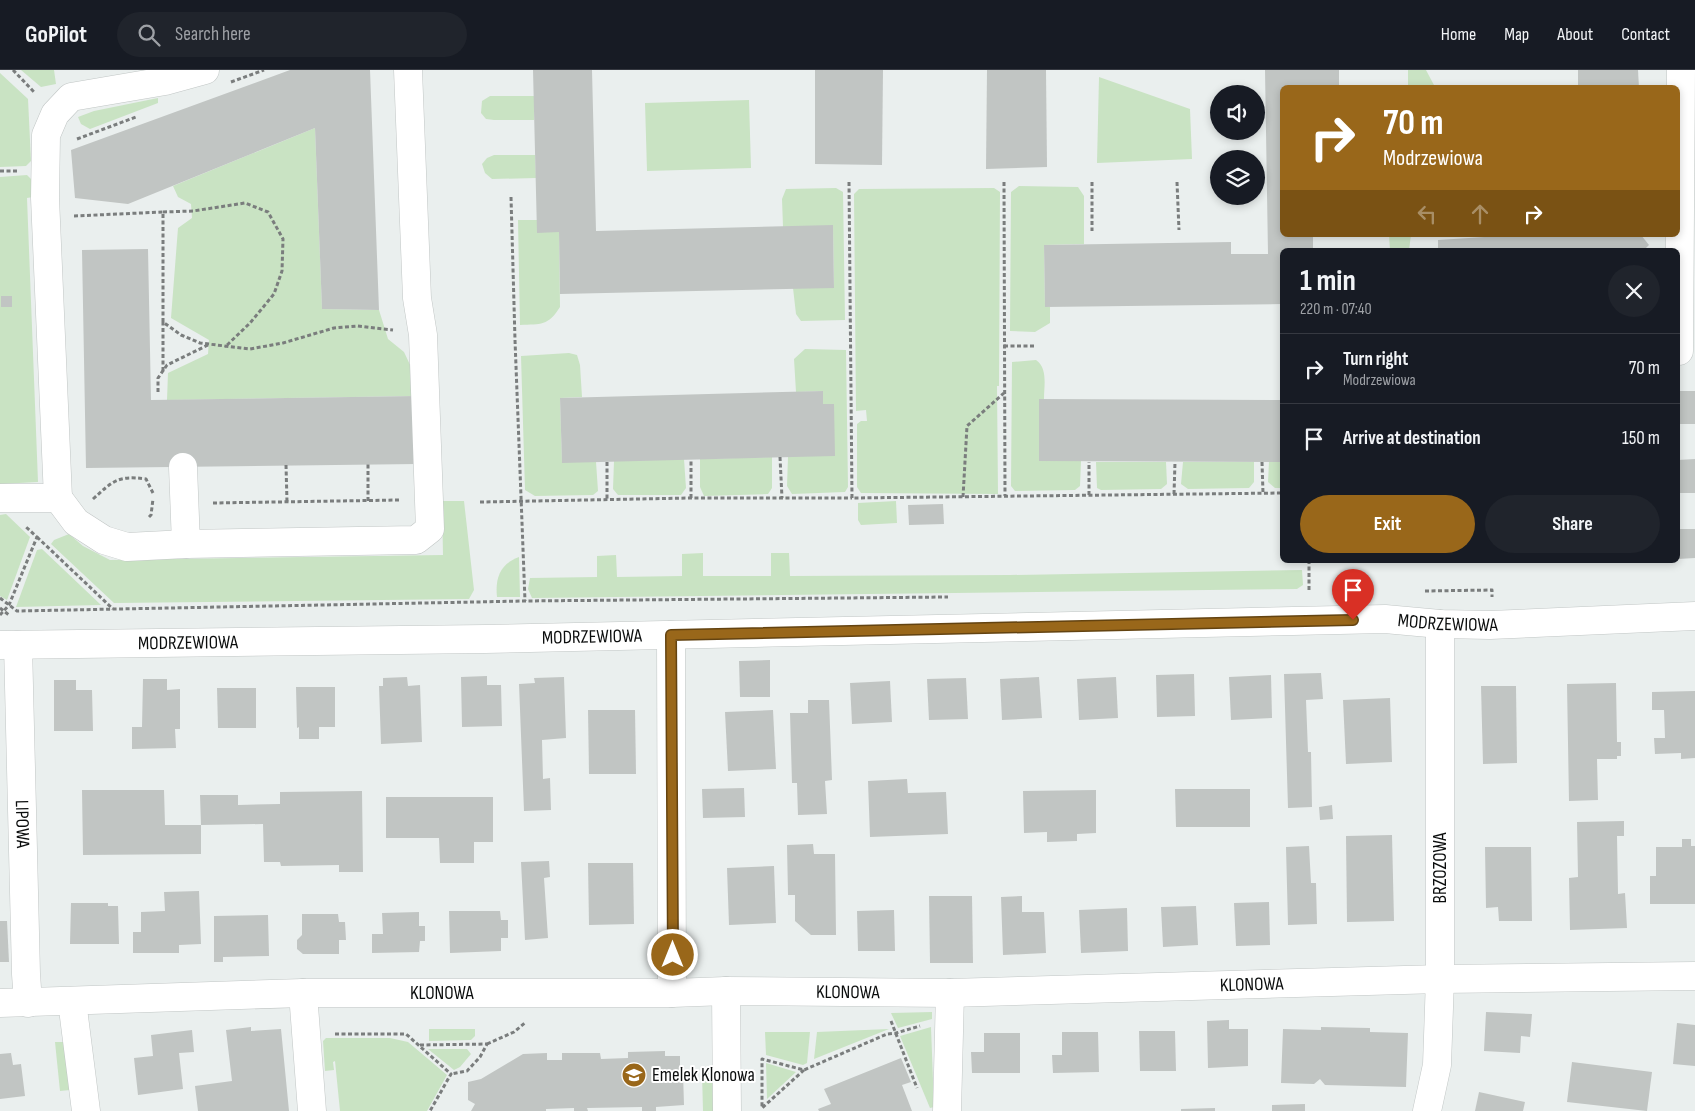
<!DOCTYPE html>
<meta charset="utf-8">
<style>
:root{--surface:#171b24;--page:#20242c;--text:#f1f3f6;--muted:#9ea1a6;--line:#363941;--accent:#99671a}
body{margin:0;font-family:"Sofia Sans Condensed",sans-serif;background:var(--page);color:var(--text);height:100vh;display:flex;flex-direction:column;font-size:19px;white-space:nowrap}
*{box-sizing:border-box;margin:0}
p{font-size:16px;color:var(--muted)}
.icon{flex:none;width:28px;height:28px;fill:none;stroke:currentColor;stroke-width:2;stroke-linecap:round;stroke-linejoin:round}
.map{position:relative;flex:1;overflow:hidden}
.details{position:absolute;left:1280px;top:178px;width:400px;height:315px;display:flex;flex-direction:column;background:var(--surface);border-radius:8px;box-shadow:0 2px 8px #0003}
.details>*{flex:none}
.banner{position:absolute;left:1280px;top:15px;width:400px;height:152px;border-radius:8px;box-shadow:0 2px 8px #0003;background:#99671a;color:#fff;overflow:hidden}
.controls{position:absolute;left:1210px;top:15px;display:grid;gap:10px}
.controls a{display:grid;place-items:center;width:55px;height:55px;border-radius:50%;background:var(--surface);box-shadow:0 2px 8px #0003;font-size:25px}
.pin{position:absolute;display:grid;place-items:center;width:42px;height:42px;color:#fff;margin:-51px -21px;border-radius:50% 50% 50% 0;rotate:-45deg;box-shadow:0 0 5px #0007}
.pin .icon{rotate:45deg}
.me{position:absolute;width:55px;margin:-28px;rotate:0deg;stroke-linejoin:round;filter:drop-shadow(0 0 4px #0008)}
.turn{display:flex;align-items:center;gap:18px;height:105px;padding:0 20px;font-size:22px}
.turn .icon{width:65px;height:65px;stroke-width:2.5}
.turn b{display:block;font-size:35px;line-height:42px}
.lanes{display:flex;align-items:center;height:48px;padding:0 20px;background:#0003;justify-content:center;gap:25px;direction:ltr}
.lanes .off{opacity:.35}
.round{display:grid;place-items:center;flex:none;width:52px;height:52px;border-radius:26px;background:var(--page)}
.overview{display:flex;align-items:center;justify-content:space-between;height:85px;padding:0 20px}
h1{font-size:30px;font-weight:700;line-height:38px}
.cta{display:flex;gap:10px;margin-top:auto;padding:10px 20px}
.cta a{flex:1;height:58px;border-radius:30px;background:var(--accent);color:#fff;font-size:20px;font-weight:700;line-height:58px;text-align:center}
.cta a+a{background:var(--page);color:var(--text)}
ul{padding:0;list-style:none}
li{display:flex;align-items:center;gap:15px;height:70px;padding:0 20px;border-top:1px solid var(--line)}
li div{flex:1}
li b{display:block;font-size:19px}
li em{font-style:normal}
header{display:flex;align-items:center;gap:30px;box-sizing:border-box;height:70px;padding:0 25px;background:var(--surface);border-bottom:1px solid var(--line)}
header strong{font-size:24px}
nav{display:flex;gap:28px;margin-inline-start:auto;font-size:18px}
.search{width:350px;height:45px;background:var(--page);display:flex;align-items:center;gap:12px;box-sizing:border-box;padding:0 18px;border-radius:28px;color:var(--muted);font-size:19px}
.map>svg:first-child{display:block}
</style>
<header>
<strong>GoPilot</strong>
<div class="search"><svg class="icon" aria-label="search" viewBox="0 0 24 24"><circle cx="10" cy="10" r="6"/><path d="M15 15l6 6"/></svg>Search here</div>
<nav><a>Home</a><a>Map</a><a>About</a><a>Contact</a></nav>
</header>
<div class="map">
<svg width="1695" height="1041" viewBox="0 0 1695 1041">
<rect width="100%" height="100%" fill="#eaefee"/>
<!-- green -->
<g fill="#c9e3c3">
<path d="M21,0h33l2,14 -15,3z"/>
<path d="M1408,0h18l9,17h-27z"/>
<path d="M0,3l28,26 3,62 -5,5 -26,1z"/>
<path d="M1099,7l91,32 2,50 -95,4z"/>
<path d="M490,26h44v24h-40l-8,-1 -5,-6 1,-12z"/>
<path d="M158,28v5l-68,26 -9,-5 -3,-7 16,-6z"/>
<path d="M749,30l2,68 -104,3 -2,-68z"/>
<path d="M315,58l7,181 57,1 9,29 16,13 8,17 4,27 -249,4 1,-27 40,-19 1,-14 -38,-22 7,-90 14,-10 -1,-14 -13,-7 -5,-11z"/>
<path d="M494,85h41l1,23 -44,1 -7,-6 -3,-9 5,-6z"/>
<path d="M27,105l4,4 2,18 -6,1 11,284 -38,2v-307z"/>
<path d="M1019,116l59,1 6,9v48l-40,1 1,62h5v16l-15,9 -25,-1 1,-139z"/>
<path d="M836,118l7,4 2,128 -44,1 -5,-7 -3,-26 41,-1 -1,-61 -50,1 -1,-28 4,-10z"/>
<path d="M994,118l6,4 -1,194h-2l1,108 -137,-1 -4,-6v-63l4,-3h6l-1,-11 -10,1 -2,-217 5,-5z"/>
<path d="M518,150h19l22,12 1,75c-12,19 -19,17 -40,18z"/>
<path d="M1389,165h22l-2,15h-19z"/>
<path d="M805,279l41,1 2,137 -3,5 -53,2 -5,-8 1,-29 35,-53v-13l-27,1 -2,-33z"/>
<path d="M569,283l8,2 3,10 2,32 -22,1 2,64h34l2,29 -5,4 -58,1 -10,-6 -4,-134z"/>
<path d="M1036,290c12,8 8,26 8,39l-5,1v61h42l-1,25 -5,4 -60,1 -4,-5 1,-124z"/>
<path d="M772,387v31l-4,6 -64,2 -4,-9v-28z"/>
<path d="M684,389l2,29 -5,7h-63l-5,-6 1,-28z"/>
<path d="M1096,392h70l1,22 -6,5 -60,1 -4,-2z"/>
<path d="M1183,392h71v20l-5,6 -61,1 -7,-5z"/>
<path d="M1269,392h13v26h-7l-7,-6z"/>
<path d="M442,431h22l10,89 -5,9 -355,4 -63,-59 3,-4 15,-6 14,12 27,14 333,-5z"/>
<path d="M896,431l1,22 -36,2 -3,-5v-17z"/>
<path d="M6,444l24,23 -23,63 -7,-4v-81z"/>
<path d="M42,479l59,56 -85,2 21,-57z"/>
<path d="M703,483v23h68v-23h18l1,23 220,-1 292,-5 1,15 -6,4 -765,9 -4,-9 2,-11 67,-1v-21l19,-1 1,22 65,-1v-22z"/>
<path d="M519,487l1,40h-23c-2,-19 3,-33 22,-40z"/>
<path d="M932,942v7l-34,9 -7,-15z"/>
<path d="M931,957l3,80 -4,1 -30,-72z"/>
<path d="M429,959h46v7l-4,4 -42,1z"/>
<path d="M889,959l-75,30 3,-27z"/>
<path d="M765,962h45l-3,31 -4,2 -37,-10z"/>
<path d="M326,968h64l18,4 39,33 -20,36h-87l-5,-50 -2,1 1,8 -9,1 -2,-30z"/>
<path d="M55,972h9l6,48 -10,1z"/>
<path d="M428,979h39l4,5 -11,13 -6,3z"/>
<path d="M766,993l30,9 -29,27z"/>
<path d="M706,998h7l1,43h-11l-1,-38z"/>
</g>
<!-- building -->
<g fill="#c1c5c3">
<path d="M290,0h80l9,240 -57,-1 -7,-181 -187,76 -53,-6 -4,-48z"/>
<path d="M533,0h59l4,161 237,-6 1,63 -274,6 -1,-62 -22,1z"/>
<path d="M815,0h68l-1,95 -67,-1z"/>
<path d="M987,0h59l1,97 -61,2z"/>
<path d="M1265,0h74v18h-57v147h31v15h-31v54l-237,3 -1,-62 187,-3v12h37z"/>
<path d="M1578,0h60l1,18h-61z"/>
<path d="M1515,165h126l8,10 -5,5h-206v-10z"/>
<path d="M148,179l3,151 265,-4 1,68 -331,4 -4,-218z"/>
<rect x="1" y="226" width="11" height="11"/>
<path d="M823,321v13h11l1,52 -273,7 -2,-65z"/>
<rect x="1678" y="321" width="17" height="33"/>
<path d="M1039,329l243,1v62l-243,-1z"/>
<path d="M1695,389v34h-17v-33z"/>
<path d="M943,434l1,20 -35,1 -1,-20z"/>
<path d="M1678,459h17v29l-17,1z"/>
<path d="M770,590v37h-30l-1,-36z"/>
<path d="M1321,603l2,26 -17,1 2,52h3l1,55 -24,1 -4,-134z"/>
<path d="M1194,604l1,42 -38,1 -1,-42z"/>
<path d="M1271,605l1,43 -41,2 -2,-43z"/>
<path d="M487,606v9h14l1,41 -40,1 -1,-50z"/>
<path d="M407,607l1,9 12,-1 2,57 -41,2 -2,-58h4v-8z"/>
<path d="M564,607l2,61 -24,2 1,39 7,-1 1,32 -27,1 -5,-127 16,-1 -1,-5z"/>
<path d="M1039,607l3,41 -40,2 -2,-41z"/>
<path d="M1116,607l2,41 -39,2 -2,-41z"/>
<path d="M966,608l2,41 -39,1 -2,-41z"/>
<path d="M143,609h24v11l13,-1v40h-5l1,19 -44,1v-22h10z"/>
<path d="M54,610h22v10h16l1,41h-39z"/>
<path d="M890,611l2,41 -40,2 -2,-41z"/>
<path d="M1616,613l1,59h4v14h-4v3h-20l1,41 -29,1 -2,-117z"/>
<path d="M1481,616h35l1,77 -34,1z"/>
<path d="M296,617h39v40h-16v12h-20v-12l-2,1z"/>
<path d="M217,618h39v40h-38z"/>
<path d="M1695,621v67l-14,1v-6l-26,1 -1,-16h11l-1,-28h-12v-18z"/>
<path d="M1390,628l2,64 -46,2 -3,-64z"/>
<path d="M808,630h21l3,80 -7,1 2,33 -29,1 -1,-32h-5l-2,-70h18z"/>
<path d="M588,640h47l1,64h-47z"/>
<path d="M773,640l3,59 -48,2 -3,-59z"/>
<path d="M907,709l1,14 38,-1 2,42 -78,3 -2,-56z"/>
<path d="M744,718l1,29 -42,1 -1,-29z"/>
<path d="M1175,719h75v38h-74z"/>
<path d="M82,720h82l1,35h36v29l-118,1z"/>
<path d="M1096,720v43l-19,1v7l-30,1v-10l-23,1 -1,-42z"/>
<path d="M362,721l1,81h-24v-7l-58,1 -1,-4h-16l-1,-38 -62,1 -1,-30h38v10l42,-1v-12z"/>
<path d="M386,727h107v45h-19v21h-34l-1,-25h-53z"/>
<path d="M1332,735l1,14 -13,1 -1,-13z"/>
<path d="M1624,751v15h-7l1,58 7,-1 2,35 -57,2 -1,-52 9,-1 -1,-55z"/>
<path d="M1392,765l2,86 -47,1 -1,-86z"/>
<path d="M1682,769h9v7h4v58h-45v-28h6v-29h26z"/>
<path d="M813,774l1,10h21l1,81h-25l-16,-14v-26h-7l-1,-50z"/>
<path d="M1309,776l2,37h5l1,41 -29,1 -2,-78z"/>
<path d="M1485,777h46l1,74h-33l-1,-14 -12,1z"/>
<path d="M549,791l1,16 -6,1 4,60 -23,2 -4,-78z"/>
<path d="M588,793h45l1,61 -45,1z"/>
<path d="M774,796l2,57 -47,2 -2,-57z"/>
<path d="M199,821l2,53 -22,1v8h-46v-21h8v-20l24,-1 -1,-19z"/>
<path d="M929,826h43l1,67h-43z"/>
<path d="M1022,826v16h22l2,41 -43,2 -2,-58z"/>
<path d="M1269,832l1,43 -34,1 -2,-43z"/>
<path d="M71,833h37v3h10l1,38h-49z"/>
<path d="M1196,836l2,39 -35,2 -2,-40z"/>
<path d="M1127,838l1,43 -47,2 -2,-43z"/>
<path d="M894,840l1,41h-37l-1,-40z"/>
<path d="M449,841h51l1,9h7v18h-7v13l-51,2z"/>
<path d="M419,842v14h6v15h-5l-1,11 -47,1v-19h11l-1,-21z"/>
<path d="M302,844h36l1,8h6l1,18h-7v14h-36l-6,-5v-9l5,-5z"/>
<path d="M268,845l1,41 -46,1v5h-9v-46z"/>
<path d="M0,851h7l2,41h-9z"/>
<path d="M1486,942l46,2 -2,23 -9,-1 -1,17 -36,-2z"/>
<path d="M1229,950v9h19v37l-40,2 -1,-47z"/>
<path d="M1677,953l18,2v41l-22,-2z"/>
<path d="M251,957v4l30,-2 8,82h-91l-3,-25 37,-5 -6,-51z"/>
<path d="M1321,957l49,1v4l38,1 -2,54 -81,-2 -5,-6 -6,5 -33,-1 2,-54 38,1z"/>
<path d="M192,960l2,22 -15,1 4,36 -45,6 -4,-37 19,-2 -2,-21z"/>
<path d="M1139,961h36l1,40h-36z"/>
<path d="M1062,962h36l1,40 -46,1 -1,-18h10z"/>
<path d="M984,963h36v40h-48l-1,-21h13z"/>
<path d="M665,981v5h15v17h3l1,32 -28,2v4h-14v-4l-55,1 1,3h-14v-3l-28,1v2h-75l4,-7 -7,-4v-18l13,-3 42,-25 24,-1v7h15v-7h38l1,6 27,-1v-6z"/>
<path d="M11,983l2,12 8,-1 4,32 -25,3v-45z"/>
<path d="M901,988l10,24 -9,3 10,26h-93l-1,-2 13,-5 -7,-15z"/>
<path d="M1572,992l80,10 -5,39 -80,-9z"/>
<path d="M1479,1022l46,10 -2,9h-48z"/>
<path d="M1305,1034v7h-33v-6z"/>
<path d="M1215,1038v3h-34v-2z"/>
</g>
<g fill="none" stroke-linecap="round" stroke-linejoin="round">
<defs>
<g id="minor">
<path d="M1679,281l2,-281"/>
<path d="M0,428h58l18,24 28,18 23,7 59,-3 -3,-77"/>
<path d="M58,428l-13,-300 1,-63 9,-21 16,-17 94,-16 40,-11"/>
<path d="M186,474l230,-4 14,-11 -7,-194 -6,-37 -9,-228"/>
<path d="M671,565l1,358"/>
<path id="s1" d="M0,575l485,-6 900,-20 55,5 50,1 205,-9"/>
<path id="s2" d="M18,575l8,329 2,29"/>
<path d="M726,921l1,120"/>
<path d="M303,923l9,118"/>
<path d="M72,931l14,110"/>
<path id="s3" d="M0,933l303,-10h369l54,-2 224,2 490,-14 255,-3"/>
<path d="M947,1041l3,-118"/>
<path d="M1427,1041l10,-46 3,-86v-355"/>
</g>
</defs>
<!-- minor casing -->
<use href="#minor" stroke="#c1c6c5" stroke-width="29"/>
<!-- path -->
<g stroke="#7a7d7d" stroke-width="3" stroke-dasharray="4 2.5" stroke-linecap="butt">
<path d="M13,0l22,23"/>
<path d="M231,12l33,-12"/>
<path d="M77,69l59,-22"/>
<path d="M0,101h17"/>
<path d="M849,112l3,316 430,-5"/>
<path d="M1004,112l1,314"/>
<path d="M1092,112v49"/>
<path d="M1177,112l2,48"/>
<path d="M1216,112h3"/>
<path d="M511,127l4,143 10,261"/>
<path d="M163,142l30,-1 52,-8 23,9 15,27 -1,32 -8,23 -24,29 -25,24"/>
<path d="M74,146l89,-4v110l18,13 19,8 50,6 33,-6 51,-15 23,-2 36,4"/>
<path d="M1004,276h30"/>
<path d="M163,301v-49"/>
<path d="M158,322v-14l9,-13 41,-20"/>
<path d="M780,387l2,41"/>
<path d="M607,392v37"/>
<path d="M1262,392l1,31"/>
<path d="M286,395l1,37"/>
<path d="M1174,424l1,-32"/>
<path d="M1089,425v-33"/>
<path d="M963,427l4,-71 37,-33"/>
<path d="M691,428v-38"/>
<path d="M93,429c20,-18 25,-24 53,-20l7,14"/>
<path d="M368,431v-37"/>
<path d="M480,432l211,-4h161"/>
<path d="M213,433l187,-3"/>
<path d="M149,447l2,-2 2,-16"/>
<path d="M37,467l76,72"/>
<path d="M1309,490v32"/>
<path d="M1425,521l67,-1v7"/>
<path d="M0,528l17,13 508,-10 423,-4"/>
<path d="M0,538l9,7"/>
<path d="M0,545l9,-10 28,-68 -11,-10"/>
<path d="M891,951l26,67"/>
<path d="M335,964h71l45,40 -21,37"/>
<path d="M487,974l27,-12 12,-10"/>
<path d="M420,975l67,-1 -7,13 -13,14 -16,3"/>
<path d="M804,1000l-42,38v-49l42,11 83,-36 9,-1 24,-7"/>
</g>
<!-- minor -->
<use href="#minor" stroke="#fff" stroke-width="28"/>
</g>
<g fill="none" stroke-linecap="round" stroke-linejoin="round">
<defs>
<path id="route" d="M673,885l-2,-320 682,-15"/>
</defs>
<!-- route casing -->
<use href="#route" stroke="#634311" stroke-width="12"/>
<!-- route -->
<use href="#route" stroke="#99671a" stroke-width="9"/>
</g>
<!-- icons -->
<defs>
<symbol id="school-disc" viewBox="-11 -11 22 22"><circle r="9.5" fill="#99671a" stroke="#fff"/><path d="M0-5L7-2L0 1L-7-2ZM-4 1L0 2.5L4 1V4Q0 6-4 4Z" fill="#fff"/></symbol>
</defs>
<g fill-rule="evenodd">
<use href="#school-disc" x="620" y="991" width="28" height="28"/>
</g>
<g text-anchor="middle" dominant-baseline="central" stroke-width="4" stroke-linejoin="round" paint-order="stroke">
<!-- street labels -->
<g font-size="19" fill="#0b0d0d" stroke="#fff">
<text stroke="none"><textPath href="#s1" startOffset="1448">MODRZEWIOWA</textPath></text>
<text stroke="none"><textPath href="#s1" startOffset="592">MODRZEWIOWA</textPath></text>
<text stroke="none"><textPath href="#s1" startOffset="188">MODRZEWIOWA</textPath></text>
<text stroke="none"><textPath href="#s2" startOffset="179">LIPOWA</textPath></text>
<text transform="translate(1440 798) rotate(-90)">BRZOZOWA</text>
<text stroke="none"><textPath href="#s3" startOffset="1252">KLONOWA</textPath></text>
<text stroke="none"><textPath href="#s3" startOffset="848">KLONOWA</textPath></text>
<text stroke="none"><textPath href="#s3" startOffset="442">KLONOWA</textPath></text>
</g>
<!-- poi labels -->
<g font-size="19" fill="#0b0d0d" stroke="#fff" text-anchor="start">
<text x="652" y="1005">Emelek Klonowa</text>
</g>
</g>
</svg>
<div class="controls">
<a><svg class="icon" aria-label="sound" viewBox="0 0 24 24"><path d="M4 9h4l5-4v14l-5-4H4zM17 9q2 3 0 6"/></svg></a>
<a><svg class="icon" aria-label="layers" viewBox="0 0 24 24"><path d="M12 4l9 5-9 5-9-5zM3 14l9 5 9-5"/></svg></a>
</div>
<div class="pin" style="left:1353px;top:550px;background:#d93025"><svg class="icon" aria-label="arrive" viewBox="0 0 24 24"><path d="M6 21V4h12l-3 4 3 4H6"/></svg></div>
<svg class="me" style="left:673px;top:885px" viewBox="-20 -20 40 40"><circle r="17" fill="#99671a" stroke="#fff" stroke-width="3"/><path d="M0-11L8 9 0 5-8 9z" fill="#fff"/></svg>
<div class="banner">
<div class="turn"><svg class="icon" aria-label="right" viewBox="0 0 24 24"><path d="M7 20v-9h11M14 6l5 5-5 5"/></svg><div><b>70 m</b>Modrzewiowa</div></div>
<div class="lanes"><svg class="icon off" aria-label="left" viewBox="0 0 24 24"><path d="M17 20v-9H6M10 6l-5 5 5 5"/></svg><svg class="icon off" aria-label="ahead" viewBox="0 0 24 24"><path d="M12 20V5M6 11l6-6 6 6"/></svg><svg class="icon" aria-label="right" viewBox="0 0 24 24"><path d="M7 20v-9h11M14 6l5 5-5 5"/></svg></div>
</div>
<section class="details">
<div class="overview"><div><h1>1 min</h1><p>220 m · 07:40</p></div><a class="round"><svg class="icon" aria-label="close" viewBox="0 0 24 24"><path d="M6 6l12 12M18 6L6 18"/></svg></a></div>
<ul>
<li><svg class="icon" aria-label="right" viewBox="0 0 24 24"><path d="M7 20v-9h11M14 6l5 5-5 5"/></svg><div><b>Turn right</b><p>Modrzewiowa</p></div><em>70 m</em></li>
<li><svg class="icon" aria-label="arrive" viewBox="0 0 24 24"><path d="M6 21V4h12l-3 4 3 4H6"/></svg><div><b>Arrive at destination</b></div><em>150 m</em></li>
</ul>
<div class="cta"><a>Exit</a><a>Share</a></div>
</section>
</div>
